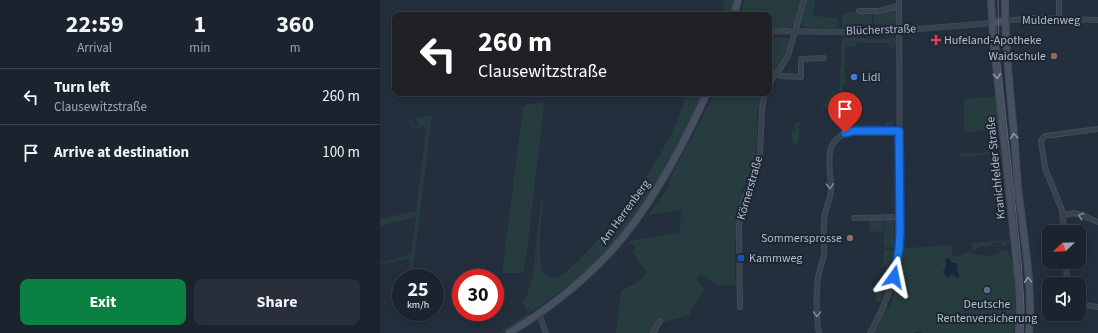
<!DOCTYPE html>
<meta charset="utf-8">
<style>
:root{--surface:#1b232e;--page:#282f3a;--text:#f1f3f6;--muted:#a0a4aa;--line:#39404a;--accent:#0b8043}
body{margin:0;font-family:"Source Sans 3",sans-serif;background:var(--page);color:var(--text);height:100vh;display:flex;flex-direction:column;font-size:15px;white-space:nowrap}
*{box-sizing:border-box;margin:0}
p{font-size:13px;color:var(--muted)}
.icon{flex:none;width:22px;height:22px;fill:none;stroke:currentColor;stroke-width:2;stroke-linecap:round;stroke-linejoin:round}
.map{position:relative;flex:1;overflow:hidden}
.sheet{display:flex;flex-direction:column;background:var(--surface);width:380px}
.sheet>*{flex:none}
.top-card{position:absolute;left:12px;top:12px;width:380px;height:84px;border-radius:8px;box-shadow:0 2px 10px #0003,0 0 0 1px var(--line);background:#202124;color:#fff;overflow:hidden}
.needle{width:26px;rotate:247deg}
.controls{position:absolute;left:662px;top:225px;display:grid;gap:8px}
.controls a{display:grid;place-items:center;width:44px;height:44px;border-radius:8px;background:var(--surface);box-shadow:0 2px 10px #0003,0 0 0 1px var(--line);font-size:20px}
.speed{position:absolute;left:12px;top:269px;display:flex;gap:8px;font-size:20px;font-weight:700;text-align:center}
.speed>*{display:grid;place-content:center;width:52px;height:52px;border-radius:50%;background:var(--surface);box-shadow:0 2px 10px #0003,0 0 0 1px var(--line);line-height:1}
.speed small{font-size:10px;font-weight:400}
.speed .limit{border:6px solid #d22;background:#fff;color:#111}
.pin{position:absolute;display:grid;place-items:center;width:34px;height:34px;color:#fff;margin:-41px -17px;border-radius:50% 50% 50% 0;rotate:-45deg;box-shadow:0 0 4px #0007}
.pin .icon{rotate:45deg}
.me{position:absolute;width:44px;margin:-22px;rotate:12deg;stroke-linejoin:round;filter:drop-shadow(0 0 3px #0008)}
.turn{display:flex;align-items:center;gap:14px;height:84px;padding:0 20px;font-size:18px}
.turn .icon{width:52px;height:52px;stroke-width:2.5}
.turn b{display:block;font-size:28px;line-height:34px}
.eta{display:flex;justify-content:space-evenly;align-items:center;height:68px;text-align:center}
.eta b{font-size:24px;font-weight:700;line-height:28px}
.cta{display:flex;gap:8px;margin-top:auto;padding:8px 20px}
.cta a{flex:1;height:46px;border-radius:8px;background:var(--accent);color:#fff;font-size:16px;font-weight:700;line-height:46px;text-align:center}
.cta a+a{background:var(--page);color:var(--text)}
ul{padding:0;list-style:none}
li{display:flex;align-items:center;gap:12px;height:56px;padding:0 20px;border-top:1px solid var(--line)}
li div{flex:1}
li b{display:block;font-size:15px}
li em{font-style:normal}
main{display:flex;flex:1;min-height:0}
.map>svg:first-child{display:block}
</style>
<main>
<section class="sheet">
<div class="eta">
<div><b>22:59</b><p>Arrival</p></div>
<div><b>1</b><p>min</p></div>
<div><b>360</b><p>m</p></div>
</div>
<ul>
<li><svg class="icon" aria-label="left" viewBox="0 0 24 24"><path d="M17 20v-9H6M10 6l-5 5 5 5"/></svg><div><b>Turn left</b><p>Clausewitzstraße</p></div><em>260 m</em></li>
<li><svg class="icon" aria-label="arrive" viewBox="0 0 24 24"><path d="M6 21V4h12l-3 4 3 4H6"/></svg><div><b>Arrive at destination</b></div><em>100 m</em></li>
</ul>
<div class="cta"><a>Exit</a><a>Share</a></div>
</section>
<div class="map">
<svg width="718" height="333" viewBox="0 0 718 333">
<rect width="100%" height="100%" fill="#242f3e"/>
<!-- green -->
<g fill="#263c3f">
<path d="M346,0h9l-5,15h-9z"/>
<path d="M364,0h59l-3,12h-2l-3,11 -4,4h-3l-1,1h-18v-13h-28z"/>
<path d="M427,0h8v7h-2v9l17,1 8,2 1,9h-30l-1,-1 -5,-1 -2,-3z"/>
<path d="M516,8v14l-2,3h-8l-12,-1 -1,-8h1l1,-4z"/>
<path d="M473,12h15l4,4v8l-10,1 -8,3h-12v-14z"/>
<path d="M389,37l19,1 1,3 -6,21 -14,18z"/>
<path d="M478,37l11,2h16l9,-2 2,2v6l-3,3h-3l-2,-2v-3h-31v3l-12,1v35h-2l-1,40h5l1,3h37l2,-3h6v6h-38l-10,2v-5h-5v-3h-2l2,-52 1,-3 1,-29z"/>
<path d="M453,91l4,1 -1,16h-15l6,-7z"/>
<path d="M306,93h18c-29,63 -62,125 -112,173 -11,11 -24,20 -36,28 -9,7 -18,14 -28,19l1,3c-9,6 -20,17 -31,17l10,-6 20,-14 -5,-9 5,-12 5,-18 8,-75 2,2c-1,14 -8,66 3,75 3,2 7,2 11,1 10,-4 18,-14 26,-21 18,-19 36,-39 51,-60 9,-14 18,-28 26,-42 11,-18 22,-40 26,-61z"/>
<path d="M335,93h48l-3,16h-3c0,17 1,35 -3,51 -2,12 -8,22 -13,33l3,2 -5,17 -2,29h-2v37l2,1v5c-4,1 -6,1 -10,1 -12,0 -18,-4 -26,-12l-6,6 11,10c-7,8 -13,16 -17,26l-33,9 -5,9h-35l5,-42 18,-10 9,-9 -11,-12 -1,-3 -4,-4 4,-5 -7,-7 51,-9 1,-22 -33,5 22,-30 -2,-3z"/>
<path d="M616,96l4,38 -5,-2 -17,-2 -2,2 -12,-1v-32z"/>
<path d="M163,102l1,4 -16,136 -5,31h-21l21,-166 3,-2z"/>
<path d="M51,115l1,1 -20,162h-4l2,-20 -30,6v-1l31,-9 5,-37 -36,9v-7l36,-8 10,-82 -2,-3 -12,3 -2,-9h1l3,8 4,-2 -2,-8z"/>
<path d="M421,121l-2,6v14l-3,5 -4,-5v-8l3,-4v-5z"/>
<path d="M603,152h18l1,2 -42,3v-4h23z"/>
<path d="M490,219h13v13l-13,-1z"/>
<path d="M504,219l10,1v28l-9,-1 -1,-1z"/>
<path d="M629,240v2l-4,4h-3l-1,-4h-5c-6,2 -6,6 -14,4l-8,4 -2,-2 -2,-5z"/>
<path d="M573,245l-2,8 6,4 9,-5h4l5,3h6l4,1 8,-1 2,-1h3l1,-2 3,-2 5,1c11,13 9,64 6,82h-140l13,-25 3,1 8,-25 8,-36z"/>
<path d="M504,249l9,1 -3,17h-7z"/>
<path d="M496,284l10,1 -6,18 -4,-2v-11h-3v-4z"/>
</g>
<!-- water -->
<path fill="#17263c" d="M570,258l1,4 7,2 -1,6 3,7 -4,1 -2,-2 -3,-1 -3,3 -3,-3 -2,-5c4,-3 4,-6 2,-11z"/>
<g fill="none" stroke-linecap="round" stroke-linejoin="round">
<!-- stream -->
<path stroke="#17263c" stroke-width="1" d="M535,333l6,-1"/>
<defs>
<g id="minor">
<path d="M479,11h19l21,-5"/>
<path d="M679,18v-18"/>
<path d="M625,21l25,-3 68,2"/>
<path d="M396,73l5,3 20,1v-18l23,-1"/>
<path d="M389,83l11,-14 8,-13 16,-56"/>
<path d="M683,215l11,-2 5,1 19,8"/>
<path d="M474,218l46,-1"/>
<path d="M684,232l-2,-22 -17,-42 -4,-27 2,-3 2,-2 53,-7"/>
<path d="M686,262l1,22"/>
<path d="M699,304l19,3"/>
<path d="M360,307l-1,-81 4,-24 15,-38 2,-12 2,-43 3,-16"/>
<path d="M273,333l7,-12"/>
<path d="M439,333c-3,-14 -3,-41 -1,-55 1,-8 5,-16 6,-24 1,-13 -2,-27 1,-40 1,-8 6,-16 6,-24 0,-14 -4,-29 0,-43 4,-9 13,-14 22,-16h46"/>
<path d="M490,333c19,-34 28,-62 30,-101l-1,-232"/>
</g>
<g id="tertiary">
<path d="M389,31l74,1 50,-1 99,-8"/>
<path d="M159,314l7,19"/>
</g>
<g id="secondary">
<path d="M611,0l2,35 26,251 1,15 -1,32"/>
<path d="M625,0c0,42 4,83 8,124 3,26 3,53 7,79 5,43 13,87 9,130"/>
<path d="M354,15l4,-15"/>
<path d="M612,23l13,-2"/>
<path d="M129,333c38,-23 74,-51 104,-84 39,-44 70,-103 94,-156"/>
</g>
</defs>
<!-- minor casing -->
<use href="#minor" stroke="#414a57" stroke-width="6"/>
<!-- tertiary casing -->
<use href="#tertiary" stroke="#414a57" stroke-width="6"/>
<!-- secondary casing -->
<use href="#secondary" stroke="#414a57" stroke-width="8"/>
<!-- minor -->
<use href="#minor" stroke="#38414e" stroke-width="4"/>
<!-- tertiary -->
<use href="#tertiary" stroke="#38414e" stroke-width="4.5"/>
<!-- secondary -->
<use href="#secondary" stroke="#465061" stroke-width="5.5"/>
<!-- tram -->
<path stroke="#5a6575" stroke-width="1" d="M618,0l1,54 22,206 3,47 -1,26"/>
</g>
<!-- one-way arrows -->
<defs><path id="oneway-chevron" d="M-2-3.5L2.5 0L-2 3.5" fill="none" stroke-width="1.6" stroke-linecap="round" stroke-linejoin="round"/></defs>
<g stroke="#8e96a5">
<use href="#oneway-chevron" transform="translate(617 76) rotate(84)"/>
<use href="#oneway-chevron" transform="translate(634 136) rotate(-95)"/>
<use href="#oneway-chevron" transform="translate(648 280) rotate(-94)"/>
</g>
<g stroke="#7c8592">
<use href="#oneway-chevron" transform="translate(450 186) rotate(87)"/>
<use href="#oneway-chevron" transform="translate(701 216) rotate(-163)"/>
<use href="#oneway-chevron" transform="translate(437 314) rotate(90)"/>
</g>
<g fill="none" stroke-linecap="round" stroke-linejoin="round">
<defs>
<path id="route" d="M465,133l8,-2h46l1,101 -1,17 -5,28"/>
</defs>
<!-- route casing -->
<use href="#route" stroke="#114b97" stroke-width="10"/>
<!-- route -->
<use href="#route" stroke="#1a73e8" stroke-width="7"/>
</g>
<!-- markers -->
<path fill="#e0444e" stroke="#1d2633" stroke-width="1.5" d="M554 34h4v4h4v4h-4v4h-4v-4h-4v-4h4z"/>
<g fill="#8d6e63" stroke="#1d2633" stroke-width="1.5">
<circle cx="674" cy="56" r="4"/>
<circle cx="470" cy="238" r="4"/>
</g>
<circle fill="#3f7fe0" stroke="#1d2633" stroke-width="1.5" cx="474" cy="77" r="4"/>
<rect fill="#1a4fb4" stroke="#1d2633" stroke-width="1.5" x="357" y="254" width="8" height="8" rx="2"/>
<circle fill="#5c6f8a" stroke="#1d2633" stroke-width="1.5" cx="607" cy="290" r="4"/>
<g text-anchor="middle" dominant-baseline="central" stroke-width="4" stroke-linejoin="round" paint-order="stroke">
<!-- street labels -->
<g font-size="12" fill="#b4bcc9" stroke="#1d2633">
<text x="671" y="20">Muldenweg</text>
<text transform="translate(501 30) rotate(-2)">Blücherstraße</text>
<text transform="translate(616 168) rotate(-96)">Kranichfelder Straße</text>
<text transform="translate(370 188) rotate(-74)">Körnerstraße</text>
<text transform="translate(245 212) rotate(-54)">Am Herrenberg</text>
</g>
<!-- poi labels -->
<g font-size="12" fill="#b4bcc9" stroke="#1d2633" text-anchor="start">
<text x="564" y="40">Hufeland-Apotheke</text>
<text x="666" y="56" text-anchor="end">Waidschule</text>
<text x="482" y="77">Lidl</text>
<text x="462" y="238" text-anchor="end">Sommersprosse</text>
<text x="369" y="258">Kammweg</text>
<text x="607" y="304" text-anchor="middle">Deutsche<tspan x="607" dy="14">Rentenversicherung</tspan></text>
</g>
</g>
</svg>
<div class="controls">
<a><svg class="needle" viewBox="-14 -14 28 28"><path d="M0-13l5 13h-10z" fill="#e53935"/><path d="M0 13l5-13h-10z" fill="#a0a4aa"/></svg></a>
<a><svg class="icon" aria-label="sound" viewBox="0 0 24 24"><path d="M4 9h4l5-4v14l-5-4H4zM17 9q2 3 0 6"/></svg></a>
</div>
<div class="speed"><div>25<small>km/h</small></div><div class="limit">30</div></div>
<div class="pin" style="left:465px;top:133px;background:#d93025"><svg class="icon" aria-label="arrive" viewBox="0 0 24 24"><path d="M6 21V4h12l-3 4 3 4H6"/></svg></div>
<svg class="me" style="left:514px;top:277px" viewBox="-20 -20 40 40"><path d="M0-17L14 15 0 8-14 15z" fill="#1a73e8" stroke="#fff" stroke-width="4"/></svg>
<div class="top-card">
<div class="turn"><svg class="icon" aria-label="left" viewBox="0 0 24 24"><path d="M17 20v-9H6M10 6l-5 5 5 5"/></svg><div><b>260 m</b>Clausewitzstraße</div></div>
</div>
</div>
</main>
